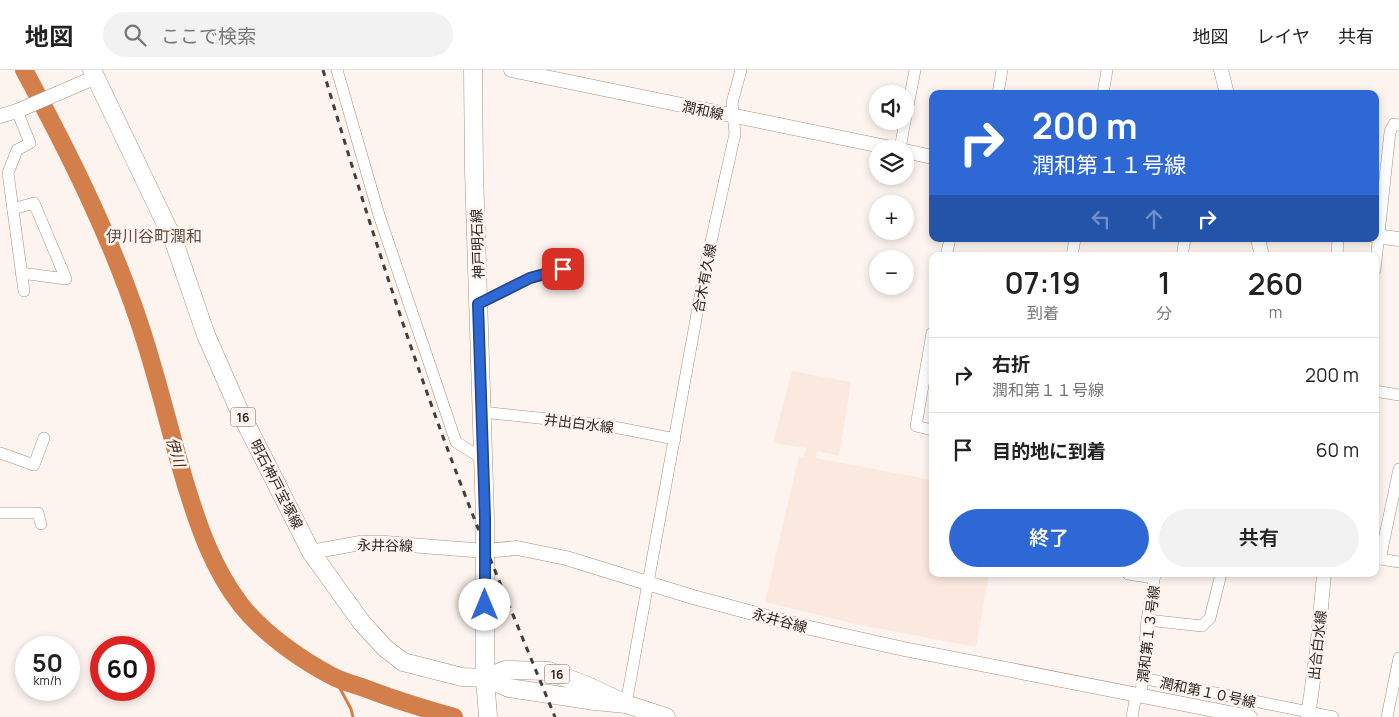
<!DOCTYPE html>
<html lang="ja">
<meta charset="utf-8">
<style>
:root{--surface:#fff;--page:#f2f2f2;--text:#222;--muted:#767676;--line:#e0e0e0;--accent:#2e68d5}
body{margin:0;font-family:Manrope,"Noto Sans JP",sans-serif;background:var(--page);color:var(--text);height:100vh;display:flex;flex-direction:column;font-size:19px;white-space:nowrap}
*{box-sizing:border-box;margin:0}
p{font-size:16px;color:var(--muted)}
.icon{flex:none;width:28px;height:28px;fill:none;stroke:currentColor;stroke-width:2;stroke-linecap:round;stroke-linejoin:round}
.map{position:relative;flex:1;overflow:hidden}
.panel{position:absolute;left:929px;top:182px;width:450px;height:325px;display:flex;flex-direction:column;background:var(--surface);border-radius:10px;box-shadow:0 2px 8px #0003}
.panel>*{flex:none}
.top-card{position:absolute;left:929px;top:20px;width:450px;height:152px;border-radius:10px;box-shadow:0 2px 8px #0003;background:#2e68d5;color:#fff;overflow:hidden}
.tools{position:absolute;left:869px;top:15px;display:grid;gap:10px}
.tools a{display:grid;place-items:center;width:45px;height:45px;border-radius:50%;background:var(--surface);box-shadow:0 2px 8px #0003;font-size:25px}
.speed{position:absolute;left:15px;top:566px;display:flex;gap:10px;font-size:25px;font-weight:700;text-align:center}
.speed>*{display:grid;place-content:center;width:65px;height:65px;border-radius:50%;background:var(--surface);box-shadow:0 2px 8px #0003;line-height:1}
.speed small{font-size:12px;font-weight:400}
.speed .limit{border:8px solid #d22;background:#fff;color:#111}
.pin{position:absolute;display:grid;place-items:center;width:42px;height:42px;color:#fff;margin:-21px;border-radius:10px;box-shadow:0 2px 8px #0006}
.me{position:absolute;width:55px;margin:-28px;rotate:0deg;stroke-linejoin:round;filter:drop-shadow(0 0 4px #0008)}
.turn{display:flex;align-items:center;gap:18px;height:105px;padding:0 20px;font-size:22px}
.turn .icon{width:65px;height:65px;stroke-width:2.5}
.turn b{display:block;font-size:35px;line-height:42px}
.lanes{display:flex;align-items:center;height:48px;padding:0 20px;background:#0003;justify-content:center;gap:25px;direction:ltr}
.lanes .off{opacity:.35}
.eta{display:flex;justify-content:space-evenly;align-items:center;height:85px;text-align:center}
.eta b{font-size:30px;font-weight:600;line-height:35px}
.action{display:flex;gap:10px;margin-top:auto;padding:10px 20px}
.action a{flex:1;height:58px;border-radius:30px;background:var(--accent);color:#fff;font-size:20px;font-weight:600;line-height:58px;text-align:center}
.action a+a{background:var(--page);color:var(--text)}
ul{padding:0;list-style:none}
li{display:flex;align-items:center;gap:15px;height:75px;padding:0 20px;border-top:1px solid var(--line)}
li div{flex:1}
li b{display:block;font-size:19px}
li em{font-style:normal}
header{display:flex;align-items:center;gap:30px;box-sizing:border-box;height:70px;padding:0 25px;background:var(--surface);border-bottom:1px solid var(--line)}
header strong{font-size:24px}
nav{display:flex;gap:28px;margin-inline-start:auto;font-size:18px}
.search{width:350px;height:45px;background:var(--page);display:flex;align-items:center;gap:12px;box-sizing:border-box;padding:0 18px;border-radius:28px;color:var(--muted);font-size:19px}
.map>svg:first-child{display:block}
</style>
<header>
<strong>地図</strong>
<div class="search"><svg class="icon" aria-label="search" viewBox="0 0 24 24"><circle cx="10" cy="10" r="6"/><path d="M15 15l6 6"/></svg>ここで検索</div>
<nav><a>地図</a><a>レイヤ</a><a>共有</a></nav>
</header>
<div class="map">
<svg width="1399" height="647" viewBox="0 0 1399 647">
<rect width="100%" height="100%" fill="#fef4ef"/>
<!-- built -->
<path fill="#fbe8de" d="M792,301l59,11 -12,74 -22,-5 -1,7 116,22v94h57l-13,73 -121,-23 -90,-22 34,-146 5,1 2,-9 -33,-5z"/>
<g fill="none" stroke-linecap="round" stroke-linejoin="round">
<!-- stream -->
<path stroke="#d27f4b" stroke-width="3" d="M334,607l17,32 2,8"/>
<!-- river -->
<path stroke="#d27f4b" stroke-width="18" d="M24,0c44,81 86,165 115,252 18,53 30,107 46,160 13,43 28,87 56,123 22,28 60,55 91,71 11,6 24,9 35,13 29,11 58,20 87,28"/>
<defs>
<g id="minor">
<path d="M337,0l42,145 77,227 27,17"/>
<path d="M998,24l4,-24"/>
<path d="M1103,24l4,-24"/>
<path d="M17,41l13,32 -13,7 -9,23 16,118"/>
<path d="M905,51l10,-51"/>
<path d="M900,79l5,-28"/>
<path d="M13,139l21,-6 32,76 -45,-6"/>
<path d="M946,186l4,-17"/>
<path d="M1072,186l3,-17"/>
<path d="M1182,186l3,-17"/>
<path d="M1337,186l1,-17"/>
<path d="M1375,200l15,-138 4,-8 5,1"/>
<path d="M478,234l52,-26 33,-9"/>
<path d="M932,263l-16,93 16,4"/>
<path d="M1375,321l24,4"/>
<path d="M482,342l122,13 71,14"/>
<path d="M0,383l34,12 10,-27"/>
<path d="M0,443h38l3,11"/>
<path d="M1375,488l24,4"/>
<path d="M1380,489l19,-90"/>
<path d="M1128,504l26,4"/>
<path d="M1147,550l55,6 8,-8 11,-44"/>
<path d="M1142,608l191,39"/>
<path d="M1141,625l6,-75 8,-46"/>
<path d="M626,634l80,-440 29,-130 -3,-31 9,-33"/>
<path d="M1132,647l4,-22"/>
<path d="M1387,647l12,-59"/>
</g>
<g id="tertiary">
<path d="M511,0l385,79"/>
<path d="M1221,0l6,24"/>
<path d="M0,46l17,-5 72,-31 7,-4"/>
<path d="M905,81l27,6"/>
<path d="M1375,166l24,3"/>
<path d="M1258,169l4,17"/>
<path d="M311,482l49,-9h25l100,8 32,-3 49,10 127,39 108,29 103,23 346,68"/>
<path d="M1308,647l9,-66 7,-77"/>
</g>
<g id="primary">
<path d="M92,0l81,169 33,96 33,75 72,142 51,71 23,25 18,14 59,15 23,1 24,10 86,13 31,3"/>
<path d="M473,0l1,102 11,346v160l3,39"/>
<path d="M485,608l20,-8 44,1 41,16 36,17 40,13"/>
</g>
</defs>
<!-- minor casing -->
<use href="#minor" stroke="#a59083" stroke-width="12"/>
<!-- tertiary casing -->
<use href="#tertiary" stroke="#a59083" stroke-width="15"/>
<!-- primary casing -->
<use href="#primary" stroke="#a59083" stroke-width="19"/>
<!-- minor -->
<use href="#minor" stroke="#fff" stroke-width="11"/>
<!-- tertiary -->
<use href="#tertiary" stroke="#fff" stroke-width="14"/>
<!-- primary -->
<use href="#primary" stroke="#fff" stroke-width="18"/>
<!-- rail -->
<path stroke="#463d38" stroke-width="3" stroke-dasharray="6 6" stroke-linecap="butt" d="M323,0c33,111 68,222 107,331 38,107 82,211 125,316"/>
</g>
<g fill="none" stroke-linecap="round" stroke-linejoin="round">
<defs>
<path id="route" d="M485,535v-87l-7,-214 52,-26 33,-9"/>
</defs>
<!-- route casing -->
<use href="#route" stroke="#1e448a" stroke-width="12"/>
<!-- route -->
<use href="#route" stroke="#2e68d5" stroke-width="9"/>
</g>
<g text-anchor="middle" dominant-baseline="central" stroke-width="5" stroke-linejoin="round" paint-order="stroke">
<!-- shield labels -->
<g fill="#fef4ef" stroke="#6c635e" stroke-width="1">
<rect x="230.5" y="337.5" width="25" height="19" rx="4"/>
<rect x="544.5" y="594.5" width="25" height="19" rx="4"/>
</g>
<g font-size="12" font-weight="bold" fill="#2e2520">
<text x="243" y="347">16</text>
<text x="557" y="604">16</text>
</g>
<!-- street labels -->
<g font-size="14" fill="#2e2520" stroke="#fef4ef">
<text transform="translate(703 40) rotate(12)">潤和線</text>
<text transform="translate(477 174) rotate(-92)">神戸明石線</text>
<text transform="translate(704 208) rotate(-79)">合木有久線</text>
<text transform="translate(579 353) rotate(7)">井出白水線</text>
<text transform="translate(277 414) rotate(63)">明石神戸宝塚線</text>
<text transform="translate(385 475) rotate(1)">永井谷線</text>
<text transform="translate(780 550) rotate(15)">永井谷線</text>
<text transform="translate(1148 564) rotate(-83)">潤和第１３号線</text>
<text transform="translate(1317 575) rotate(-84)">出合白水線</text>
<text transform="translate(1208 622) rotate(12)">潤和第１０号線</text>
</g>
<!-- water labels -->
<g font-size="15" font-style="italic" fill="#492711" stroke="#fef4ef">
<text transform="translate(176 382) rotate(73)">伊川</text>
</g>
<!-- quarter labels -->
<g font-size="16" fill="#624f43" stroke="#fef4ef">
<text x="154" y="166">伊川谷町潤和</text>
</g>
</g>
</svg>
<div class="tools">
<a><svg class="icon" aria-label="sound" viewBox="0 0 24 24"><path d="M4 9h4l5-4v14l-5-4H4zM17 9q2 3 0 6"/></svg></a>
<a><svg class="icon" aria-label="layers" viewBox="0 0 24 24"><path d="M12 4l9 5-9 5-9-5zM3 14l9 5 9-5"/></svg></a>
<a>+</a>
<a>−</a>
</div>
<div class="speed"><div>50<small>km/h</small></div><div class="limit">60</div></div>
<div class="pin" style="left:563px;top:199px;background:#d93025"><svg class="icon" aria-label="arrive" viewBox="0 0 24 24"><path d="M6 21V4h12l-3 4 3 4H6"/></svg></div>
<svg class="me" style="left:485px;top:535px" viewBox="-20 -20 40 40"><circle r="19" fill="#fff"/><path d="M0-13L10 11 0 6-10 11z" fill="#2e68d5"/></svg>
<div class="top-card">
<div class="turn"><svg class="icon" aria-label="right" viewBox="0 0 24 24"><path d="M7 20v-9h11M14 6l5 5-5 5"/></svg><div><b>200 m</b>潤和第１１号線</div></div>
<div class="lanes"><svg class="icon off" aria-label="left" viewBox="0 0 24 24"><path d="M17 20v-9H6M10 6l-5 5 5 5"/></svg><svg class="icon off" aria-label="ahead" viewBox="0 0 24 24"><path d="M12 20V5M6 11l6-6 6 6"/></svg><svg class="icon" aria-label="right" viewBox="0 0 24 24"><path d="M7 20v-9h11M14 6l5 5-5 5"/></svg></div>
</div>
<section class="panel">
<div class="eta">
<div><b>07:19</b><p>到着</p></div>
<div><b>1</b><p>分</p></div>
<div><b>260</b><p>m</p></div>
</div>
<ul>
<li><svg class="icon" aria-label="right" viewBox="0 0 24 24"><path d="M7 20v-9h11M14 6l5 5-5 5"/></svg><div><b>右折</b><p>潤和第１１号線</p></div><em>200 m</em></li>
<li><svg class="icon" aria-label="arrive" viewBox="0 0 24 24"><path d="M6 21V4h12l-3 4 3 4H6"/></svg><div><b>目的地に到着</b></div><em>60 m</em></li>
</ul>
<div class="action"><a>終了</a><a>共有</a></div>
</section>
</div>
